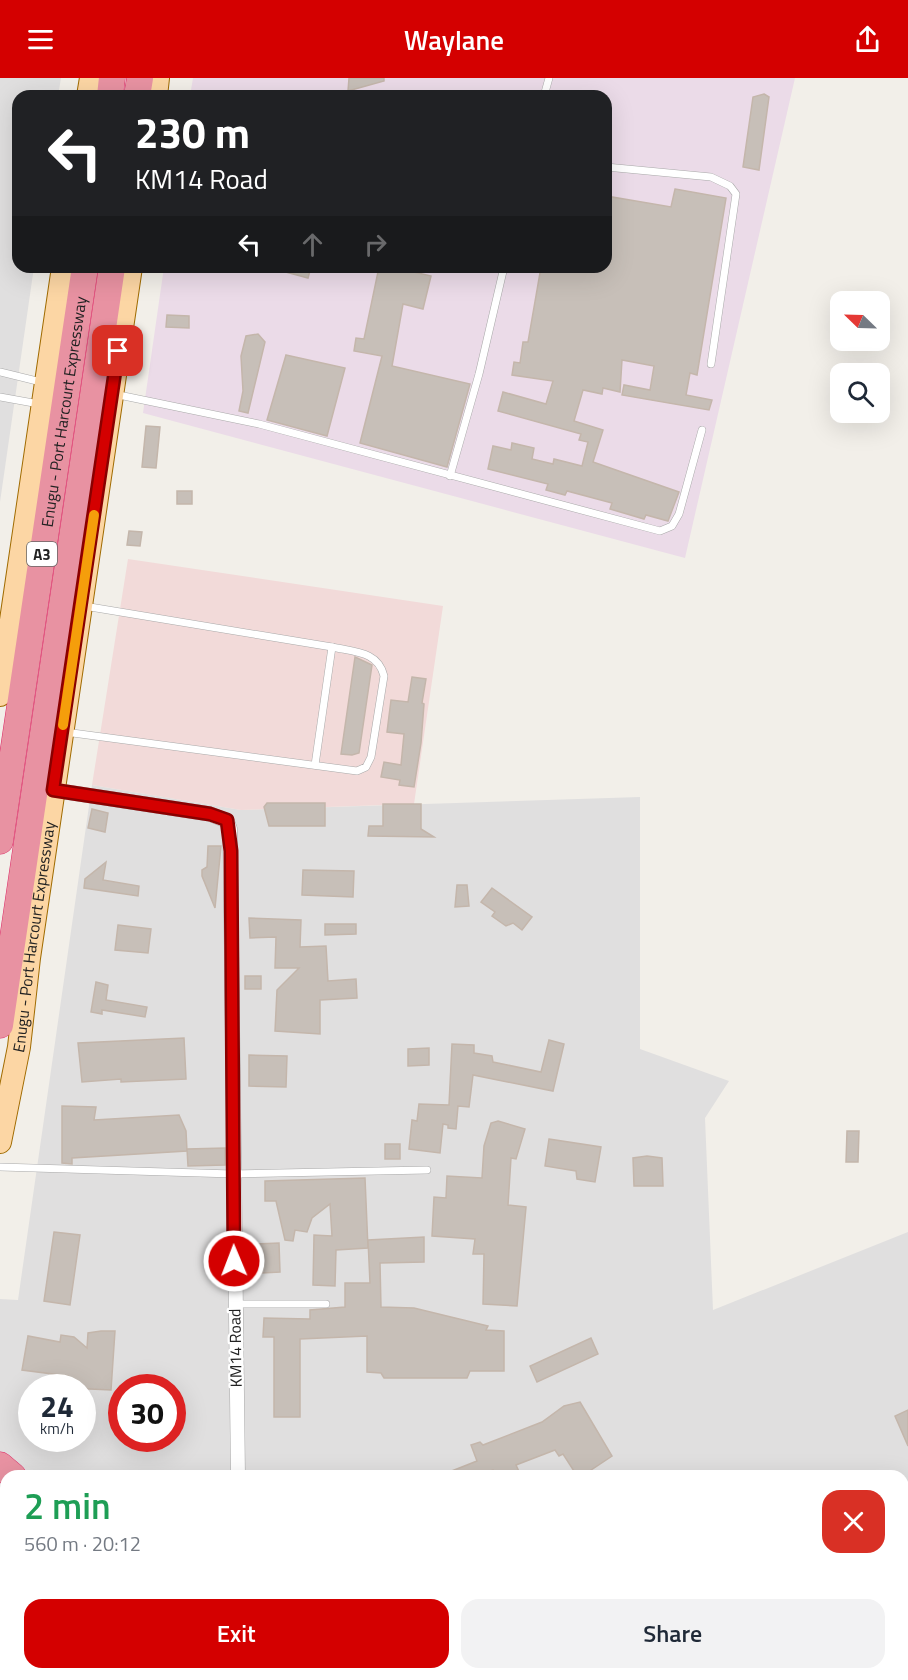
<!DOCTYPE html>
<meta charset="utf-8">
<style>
:root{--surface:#fff;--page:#f2f2f3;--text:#1f2937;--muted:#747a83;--accent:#d40000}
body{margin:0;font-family:"Titillium Web",sans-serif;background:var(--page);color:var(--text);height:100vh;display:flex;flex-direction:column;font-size:22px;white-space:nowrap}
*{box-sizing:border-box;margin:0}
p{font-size:20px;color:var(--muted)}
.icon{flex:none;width:33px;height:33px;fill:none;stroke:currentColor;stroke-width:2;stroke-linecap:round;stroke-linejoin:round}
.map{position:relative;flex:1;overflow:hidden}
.side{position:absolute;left:0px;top:1392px;width:909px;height:210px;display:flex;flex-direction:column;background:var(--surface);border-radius:18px 18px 0 0;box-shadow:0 6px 24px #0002}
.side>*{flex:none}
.hud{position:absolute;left:12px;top:12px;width:600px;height:183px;border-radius:18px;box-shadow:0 6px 24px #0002;background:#202124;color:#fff;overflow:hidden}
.needle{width:39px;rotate:293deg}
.fabs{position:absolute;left:830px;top:213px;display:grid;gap:12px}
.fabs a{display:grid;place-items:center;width:60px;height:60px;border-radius:12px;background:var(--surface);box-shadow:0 6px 24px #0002;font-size:30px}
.speed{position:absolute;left:18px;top:1296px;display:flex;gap:12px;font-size:30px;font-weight:700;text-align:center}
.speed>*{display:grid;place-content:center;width:78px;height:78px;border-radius:50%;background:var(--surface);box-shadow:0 6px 24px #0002;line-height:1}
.speed small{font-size:15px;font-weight:400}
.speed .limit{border:9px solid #d22;background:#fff;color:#111}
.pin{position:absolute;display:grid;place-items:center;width:51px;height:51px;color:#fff;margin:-26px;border-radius:12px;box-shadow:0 3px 9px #0006}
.me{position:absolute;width:66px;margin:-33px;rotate:359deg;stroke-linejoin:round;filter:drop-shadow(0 0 4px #0008)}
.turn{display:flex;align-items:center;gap:21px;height:126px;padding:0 24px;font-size:27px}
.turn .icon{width:78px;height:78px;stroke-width:2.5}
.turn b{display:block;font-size:42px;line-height:51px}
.lanes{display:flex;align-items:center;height:57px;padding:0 24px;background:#0003;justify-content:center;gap:30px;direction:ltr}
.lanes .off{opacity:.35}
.round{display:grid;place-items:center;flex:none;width:63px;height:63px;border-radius:18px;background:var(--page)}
.headline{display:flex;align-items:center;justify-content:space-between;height:102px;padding:0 24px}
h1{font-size:36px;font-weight:600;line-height:45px;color:#1e9e55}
.cta{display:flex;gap:12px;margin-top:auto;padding:12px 24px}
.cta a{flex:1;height:69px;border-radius:18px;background:var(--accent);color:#fff;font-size:24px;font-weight:600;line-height:69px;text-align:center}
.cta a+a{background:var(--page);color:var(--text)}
header{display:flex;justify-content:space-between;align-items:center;height:78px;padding:0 24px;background:var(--accent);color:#fff;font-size:27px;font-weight:600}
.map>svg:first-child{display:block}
</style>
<header><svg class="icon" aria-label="menu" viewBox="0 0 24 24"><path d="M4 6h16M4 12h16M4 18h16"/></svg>Waylane<svg class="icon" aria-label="share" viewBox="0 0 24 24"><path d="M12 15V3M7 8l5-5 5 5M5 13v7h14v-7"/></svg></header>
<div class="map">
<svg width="908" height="1602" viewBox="0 0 908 1602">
<rect width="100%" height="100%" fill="#f2efe9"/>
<!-- residential -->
<g fill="#e0dfdf" fill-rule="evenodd">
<path d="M0,0h61l-3,18h-40v171h16l-34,235z"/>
<path d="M92,707l149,25 399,-13v252l89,32 -24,37 8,192 195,-78v448h-908v-381l18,1zM32,1310h50v50h-50zM122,1310h50v50h-50zM6,1398h897v198h-897z"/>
</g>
<!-- commercial -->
<path fill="#f2dad9" d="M128,481l315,47 -29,198 -173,6 -149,-25z"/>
<!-- industrial -->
<path fill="#ebdbe8" d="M193,0h602l-110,480 -542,-145 21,-146h442v-171h-416z"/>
<!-- building -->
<g fill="#c7bfb8" stroke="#c4b6ab" stroke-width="1.5">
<path d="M349,0h35v3l-36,10z"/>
<path d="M764,16l5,3 -10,73 -16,-3 10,-70z"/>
<path d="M675,111l51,9 -29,177 -7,-2 -4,22 26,5 -3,10 -87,-15 2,-10 26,5 4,-24 -32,-6 -2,32 -17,-4 -1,6 -19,-4 -9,31 29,9 -10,32 86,30 -11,29 -22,-6 -2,4 -34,-10 2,-6 -45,-12 -2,4 -19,-5 2,-6 -60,-15 5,-23 18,4 1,-7 22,5 -2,11 21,5 1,-5 28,7 6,-24 -9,-2 2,-6 -83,-23 5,-19 43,12 7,-23 -41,-6 2,-13 6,1 3,-21h5l13,-75h65v-71l65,11z"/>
<path d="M278,189h33l-3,11 -30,-8z"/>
<path d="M379,189h32l-1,4 21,5 -8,33 -20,-5 -11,62 78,18 -23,83 -87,-24 22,-87 -28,-5 2,-13 8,1z"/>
<path d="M167,237l22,1v12l-23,-1z"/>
<path d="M258,256l7,8 -17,71 -9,-2 4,-20 -2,-35 5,-20z"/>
<path d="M286,277l59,13 -18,68 -60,-16z"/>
<path d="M146,348l14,1 -4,41 -14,-1z"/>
<rect x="177" y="413" width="15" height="13"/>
<path d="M129,453l13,1 -2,14 -13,-1z"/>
<path d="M355,579l17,8 -13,88 -7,2 -11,-1z"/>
<path d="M412,599l14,2 -4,24 2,1 -3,39 -7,44 -15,-2 1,-5 -19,-3 3,-15 17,3 3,-31 -17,-2 4,-32 17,2z"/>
<path d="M267,725h58v23h-56l-5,-19z"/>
<path d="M383,726h38v25l13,8 -66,-1 1,-10h14z"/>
<path d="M92,731l16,4 -3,19 -17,-4z"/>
<path d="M208,768h13l-6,62 -13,-32v-6l5,-3z"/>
<path d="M106,784l-3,18 36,6 -1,10 -54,-8 1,-9z"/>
<path d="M303,792l51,1 -1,26 -51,-2z"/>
<path d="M457,807h10l2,21 -14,1z"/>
<path d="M492,810l40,29 -10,13 -9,-7 -7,3 -14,-10 3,-4 -14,-10z"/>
<path d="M249,840l52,2 -1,27 26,-1 2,35 28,-2 1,19 -37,2v34l-45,-3 2,-41 22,-22h-24l1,-31 -26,1z"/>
<path d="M325,846h31v10l-31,1z"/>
<path d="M118,847l33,4 -3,24 -33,-3z"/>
<rect x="245" y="898" width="16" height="13"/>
<path d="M96,904l12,3 -2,15 41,7 -2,10 -43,-7v4l-11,-2z"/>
<path d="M184,960l2,41 -65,3v-3l-39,3 -4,-39z"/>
<path d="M549,962l15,4 -11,47 -80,-16 -4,32 -11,-1 -2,23 -8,-1v-3l-5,-1 -3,29 -31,-4 3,-29 5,1 2,-17 30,1 3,-61 22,1v8l18,3 1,6 48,10z"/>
<path d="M429,970v17l-21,1v-17z"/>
<path d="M249,977l38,1 -1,31 -37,-1z"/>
<path d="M62,1028l34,1 -2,13 85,-5 7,16 1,20 -115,7v6l-10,-1z"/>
<path d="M498,1043l27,8 -9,30 -5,-1 -3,47 18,2 -9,99 -34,-2 1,-50h-11l2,-15 -43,-3 2,-39 12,1 1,-22 35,2 2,-32 7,-23z"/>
<path d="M847,1053h12l-1,31h-12z"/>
<path d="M549,1061l52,8 -6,35 -18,-3 -1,-8 -31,-5z"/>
<rect x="385" y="1066" width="15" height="15"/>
<path d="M225,1070v17l-37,1 -1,-17z"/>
<path d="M647,1078l15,2 1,28h-29l-1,-28z"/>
<path d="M365,1100l3,70 -32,2 -1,36 -22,-1 1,-50 18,1 -2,-32 -18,14 -5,14 -12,-2 -2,11 -8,-1 -9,-39h-11v-20z"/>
<path d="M54,1154l26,3 -10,70 -26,-4z"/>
<path d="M424,1159v25l-44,1 1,44 33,1 74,18 -2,4 18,1v40h-34l-3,7h-83l-3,-5 -14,-1v-36l-67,3v78h-26v-80h-11l1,-19 46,1v-9l35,-3v-24h25l-2,-43z"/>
<path d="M279,1165l1,29 -18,1v-12h-5l-1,-17z"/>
<path d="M101,1253h14l-4,59 -43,-2v-12l-46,-6 6,-34 32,6 1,-7 13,2 13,11 1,-15z"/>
<path d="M591,1260l7,16 -61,28 -7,-16z"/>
<path d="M580,1324l32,54 -30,20h-11l3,-5 -11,-17 -4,2 -4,-6 -39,15 5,11h-26l-2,-6 -15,6h-39l38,-15 -6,-16 9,-3 3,3 59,-23 22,-16z"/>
<path d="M908,1332v36l-13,-30z"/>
</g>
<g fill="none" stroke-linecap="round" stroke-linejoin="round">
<defs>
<g id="lane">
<path d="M544,18l5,-18"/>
<path d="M606,89l105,10 19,9 6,8 -25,170"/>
<path d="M0,294l41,10"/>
<path d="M114,316l145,30 401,107 12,-5 7,-12 23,-84"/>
<path d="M0,319l39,7"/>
<path d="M450,398l29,-102 25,-107"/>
<path d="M65,654l292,39 9,-4 5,-10 13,-81c-6,-25 -30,-24 -52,-29l-248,-41"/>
<path d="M315,687l17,-118"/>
<path d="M0,1089l233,7 194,-4"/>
<path d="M235,1226h91"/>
<path d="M903,1472l5,14"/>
<path d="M903,1509l5,-2"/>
<path d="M903,1576l5,-2"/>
<path d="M602,1596l3,6"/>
<path d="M644,1596v6"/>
<path d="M782,1596l2,6"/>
</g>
<g id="street">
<path d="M53,712l157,24 17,7 3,8 8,647"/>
<path d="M805,1596l2,6"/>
</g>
<g id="primary">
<path d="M88,18l3,-18"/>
<path d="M156,18l2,-18"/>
<path d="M0,617l63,-428"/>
<path id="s1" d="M0,1064l19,-95 10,-89 102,-691"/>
<path d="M903,1439l5,-2"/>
<path d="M903,1459l5,-2"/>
<path d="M453,1602l17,-6"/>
<path d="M525,1602l16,-6"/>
</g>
<g id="highway">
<path d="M110,18l2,-18"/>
<path d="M137,18l3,-18"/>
<path id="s2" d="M0,763l85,-574"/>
<path d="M0,947l112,-758"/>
<path d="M0,1387l13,11"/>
<path d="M0,1448l6,-2"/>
<path d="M272,1596l11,6"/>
<path d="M217,1602v-6"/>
</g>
</defs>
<!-- lane casing -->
<use href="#lane" stroke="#a9a9a9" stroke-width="8"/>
<!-- street casing -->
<use href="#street" stroke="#a9a9a9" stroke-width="15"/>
<!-- primary casing -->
<use href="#primary" stroke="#a06b00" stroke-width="24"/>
<!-- highway casing -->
<use href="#highway" stroke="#dc2a67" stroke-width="27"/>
<!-- lane -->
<use href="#lane" stroke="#fff" stroke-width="7"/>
<!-- street -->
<use href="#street" stroke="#fff" stroke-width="14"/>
<!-- primary -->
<use href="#primary" stroke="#fcd6a4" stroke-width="22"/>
<!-- highway -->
<use href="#highway" stroke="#e892a2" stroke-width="26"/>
</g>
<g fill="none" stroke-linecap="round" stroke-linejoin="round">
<defs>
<path id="route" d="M118,273l-65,439 157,24 17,6 4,31 3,410"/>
</defs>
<!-- route casing -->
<use href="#route" stroke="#8a0000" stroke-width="15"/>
<!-- route -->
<use href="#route" stroke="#d40000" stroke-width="10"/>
<!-- slow -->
<path stroke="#f59e0b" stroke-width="10" d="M63,647l31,-210"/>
</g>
<g text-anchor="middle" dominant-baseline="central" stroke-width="4.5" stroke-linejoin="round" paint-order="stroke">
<!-- shield labels -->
<rect fill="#fff" stroke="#646464" stroke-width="1.5" x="27" y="464" width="30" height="24" rx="4.5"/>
<g font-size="15" font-weight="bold" fill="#222">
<text x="42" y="476">A3</text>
</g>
<!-- street labels -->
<g font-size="16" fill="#222" stroke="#fff">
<text stroke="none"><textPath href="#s2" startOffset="434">Enugu - Port Harcourt Expressway</textPath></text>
<text stroke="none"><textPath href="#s1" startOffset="208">Enugu - Port Harcourt Expressway</textPath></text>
<text transform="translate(235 1270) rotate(-91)">KM14 Road</text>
</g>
</g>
</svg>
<div class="fabs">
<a><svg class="needle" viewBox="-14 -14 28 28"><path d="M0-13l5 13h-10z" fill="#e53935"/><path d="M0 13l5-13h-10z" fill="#747a83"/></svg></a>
<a><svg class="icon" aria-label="search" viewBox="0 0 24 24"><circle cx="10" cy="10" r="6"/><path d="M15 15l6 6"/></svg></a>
</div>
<div class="speed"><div>24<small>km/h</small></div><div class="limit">30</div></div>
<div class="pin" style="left:118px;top:273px;background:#d93025"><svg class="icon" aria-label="arrive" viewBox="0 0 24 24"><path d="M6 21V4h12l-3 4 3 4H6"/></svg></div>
<svg class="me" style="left:234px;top:1183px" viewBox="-20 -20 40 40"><circle r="17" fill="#d40000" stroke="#fff" stroke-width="3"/><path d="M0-11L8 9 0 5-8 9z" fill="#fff"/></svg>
<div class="hud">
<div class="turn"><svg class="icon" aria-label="left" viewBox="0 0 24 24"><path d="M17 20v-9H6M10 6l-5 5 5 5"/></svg><div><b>230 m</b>KM14 Road</div></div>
<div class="lanes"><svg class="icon" aria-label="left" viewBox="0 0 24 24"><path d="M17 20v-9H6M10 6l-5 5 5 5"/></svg><svg class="icon off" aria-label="ahead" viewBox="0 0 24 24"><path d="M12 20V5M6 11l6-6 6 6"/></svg><svg class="icon off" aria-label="right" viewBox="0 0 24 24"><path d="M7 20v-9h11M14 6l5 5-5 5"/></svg></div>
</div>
<section class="side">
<div class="headline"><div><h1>2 min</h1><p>560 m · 20:12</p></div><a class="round" style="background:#d93025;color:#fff"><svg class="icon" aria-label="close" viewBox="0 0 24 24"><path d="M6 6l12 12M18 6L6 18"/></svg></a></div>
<div class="cta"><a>Exit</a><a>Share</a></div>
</section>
</div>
